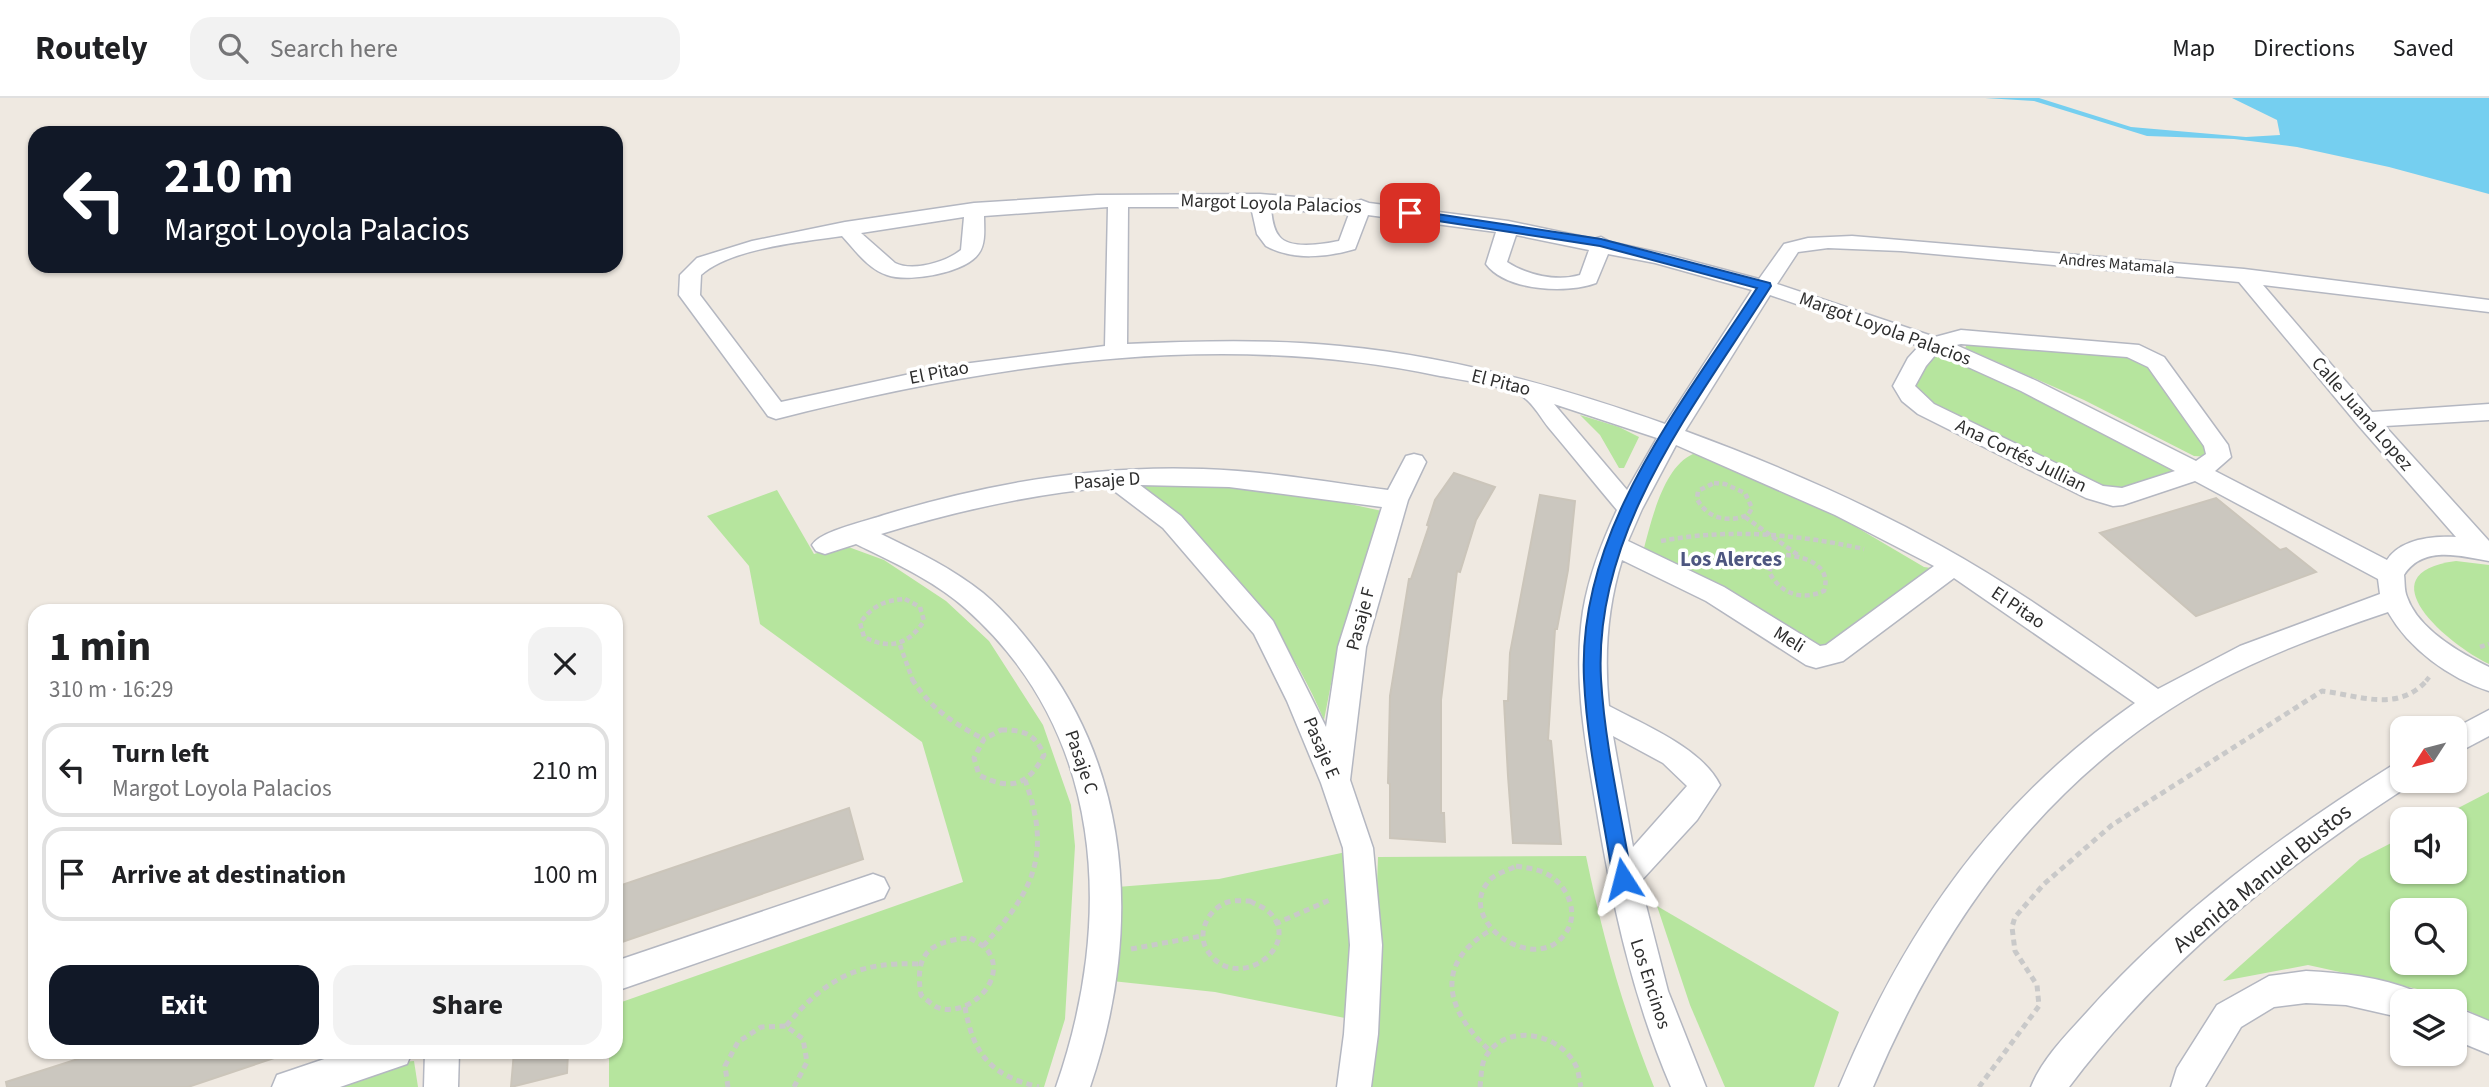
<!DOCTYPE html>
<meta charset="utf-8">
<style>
:root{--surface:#fff;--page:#f2f2f2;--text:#202124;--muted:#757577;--line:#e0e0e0;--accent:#111827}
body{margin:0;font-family:"Source Sans 3",sans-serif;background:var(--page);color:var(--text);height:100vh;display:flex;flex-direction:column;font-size:26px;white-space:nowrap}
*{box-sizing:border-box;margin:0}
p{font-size:23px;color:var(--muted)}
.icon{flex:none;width:38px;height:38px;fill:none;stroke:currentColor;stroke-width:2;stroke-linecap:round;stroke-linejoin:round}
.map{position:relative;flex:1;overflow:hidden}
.side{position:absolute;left:28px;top:506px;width:595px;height:455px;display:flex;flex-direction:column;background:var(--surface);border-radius:21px;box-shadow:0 2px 5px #0004}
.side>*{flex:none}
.top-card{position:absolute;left:28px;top:28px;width:595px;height:147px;border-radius:21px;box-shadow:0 2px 5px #0004;background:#111827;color:#fff;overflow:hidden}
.needle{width:46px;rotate:234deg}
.tools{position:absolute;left:2390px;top:618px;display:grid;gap:14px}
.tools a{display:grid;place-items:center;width:77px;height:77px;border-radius:14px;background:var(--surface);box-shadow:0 2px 5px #0004;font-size:35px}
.pin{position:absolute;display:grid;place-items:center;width:60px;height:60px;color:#fff;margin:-30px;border-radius:14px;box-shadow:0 4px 10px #0006}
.me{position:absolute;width:77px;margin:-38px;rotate:351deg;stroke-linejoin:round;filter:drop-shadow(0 0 5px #0008)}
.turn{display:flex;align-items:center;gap:24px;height:147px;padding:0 21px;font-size:32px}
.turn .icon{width:91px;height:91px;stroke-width:2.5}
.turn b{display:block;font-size:49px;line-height:60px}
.round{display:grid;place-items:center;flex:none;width:74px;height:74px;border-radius:21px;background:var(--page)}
.head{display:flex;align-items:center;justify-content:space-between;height:119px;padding:0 21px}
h1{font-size:42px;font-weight:700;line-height:52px}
.primary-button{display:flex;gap:14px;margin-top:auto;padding:14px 21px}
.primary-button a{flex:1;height:80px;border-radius:21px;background:var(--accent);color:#fff;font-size:28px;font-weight:700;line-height:80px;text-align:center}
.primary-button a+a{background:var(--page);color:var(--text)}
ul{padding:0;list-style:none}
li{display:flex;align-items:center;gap:21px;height:94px;margin:0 14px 10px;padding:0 7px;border:4px solid var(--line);border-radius:21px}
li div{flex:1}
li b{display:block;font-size:26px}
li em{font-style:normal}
header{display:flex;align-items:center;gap:42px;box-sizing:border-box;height:98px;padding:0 35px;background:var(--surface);border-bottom:2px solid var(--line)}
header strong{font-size:33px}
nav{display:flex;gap:38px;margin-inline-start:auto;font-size:24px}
.search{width:490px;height:63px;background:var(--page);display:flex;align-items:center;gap:18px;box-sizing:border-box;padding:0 24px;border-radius:21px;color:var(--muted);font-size:26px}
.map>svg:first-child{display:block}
</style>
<header>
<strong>Routely</strong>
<div class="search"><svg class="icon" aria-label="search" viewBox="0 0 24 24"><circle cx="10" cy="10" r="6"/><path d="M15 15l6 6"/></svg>Search here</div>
<nav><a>Map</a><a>Directions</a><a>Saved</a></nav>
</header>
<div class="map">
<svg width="2489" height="989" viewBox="0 0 2489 989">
<rect width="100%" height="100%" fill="#efe9e1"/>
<!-- green -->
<g fill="#b6e59e" fill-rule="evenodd">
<path d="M1968,245l161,11 19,12 64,86 -2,5 -16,-1 -110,-56 -119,-52z"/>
<path d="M1936,255l105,44 131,72 -2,5 -59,17 -186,-90 -10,-9c3,-16 11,-27 21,-39z"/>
<path d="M1580,317l39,12 20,10 -15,31h-5l-19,-33z"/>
<path d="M1693,356l14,3 127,57 90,53 7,1 -2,7 -107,73 -179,-96c8,-30 20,-85 50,-98z"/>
<path d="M1133,386h88l92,12 69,15 -42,127 -16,82c-40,-94 -108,-177 -191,-236z"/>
<path d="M777,392l37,64 29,-9 41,15 62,41 43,40 54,84 28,80 4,41 -10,173 -21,68h-435v-35h7v-48l347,-122 -41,-140 -162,-118 -11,-58 -42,-50z"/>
<path d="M2456,463l33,4v99c-39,-18 -127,-91 -33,-103z"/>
<path d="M2489,694v229l-34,-17v-3h-6l-18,-9 -123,-27 -85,16 137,-122 43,-22v35h52v-53h-18zM2403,812h52v52h-52z"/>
<path d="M1346,754l9,168 -140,-28 -103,-11 5,-94 102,-8z"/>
<path d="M1586,758c17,82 37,153 68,231h-287l6,-88 5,-142z"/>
<path d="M1657,808l182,106 -25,75h-89l-35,-82z"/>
<path d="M414,963l4,26h-78l5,-5 58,-20z"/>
</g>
<!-- water -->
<path fill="#75cff0" d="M1985,0h54l92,29 115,10 34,-2 -3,-15 -45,-22h257v96l-100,-27 -92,-20 -63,-8 -87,-3 -113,-35z"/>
<!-- building -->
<g fill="#cbc7bf" stroke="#cbc5ba" stroke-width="2">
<path d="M1454,375l41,14 -19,33 -16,52 -3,-1 -16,129v113h3l1,29 -55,-4v-54l-2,-1 2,-87 19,-117h2l18,-53 -2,-1 8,-25z"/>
<path d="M1540,397l35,6 -7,69 -11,59h-2l-7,111 3,1 10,103 -48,-1 -5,-67 -4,-75h4l2,-48z"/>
<path d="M2216,400l64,52 6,-2 30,24 -120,44 -96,-83z"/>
<path d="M849,710l14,51 -247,85v-57z"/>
<path d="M100,954h179l1,4 -92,31h-181l-1,-5z"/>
<path d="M514,954h54l-1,21 -56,14z"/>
</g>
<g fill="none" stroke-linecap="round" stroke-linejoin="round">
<defs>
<g id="street">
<path d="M1260,96l94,8 7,-2 8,3 139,18 86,18 7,-2 9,5 55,12 94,25 25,-35 24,-6 44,-2 392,33 245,31v12l-226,-27 109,127 117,-8v16l-104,6 104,115v20c-29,-5 -66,-16 -85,14 1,7 0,15 3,22 11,32 53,56 82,70v24c-40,-13 -80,-42 -101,-79 -59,20 -117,41 -172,70 -166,89 -271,235 -343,405h-34c66,-158 154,-285 296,-384l-181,-125 -111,83 -27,7 -10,-3 -100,-64 -84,-41c-15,48 -18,97 -13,146 35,19 93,42 111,79l-23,35 -57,62 28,109 38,96h-35c-39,-91 -59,-184 -75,-281 -11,-65 -23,-129 -13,-195 6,-36 19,-69 34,-101 -23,-27 -45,-55 -68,-82 -8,-10 -16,-25 -27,-32 -11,-9 -65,-17 -82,-20 -220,-47 -449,-12 -664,43l-8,-3 -89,-121 1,-20 17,-17 55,-17 93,-19 129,-19 123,-8zM1108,109l-3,139 -158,20 -166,36 -81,-107 1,-20c30,-27 101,-33 141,-39 13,14 26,33 45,39 21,8 79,-2 92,-22 7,-10 5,-25 5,-37zM1128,109h123l6,27 9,12c26,15 62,11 89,3l13,-34 128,17 -10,32c20,27 81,30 110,19l12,-29 47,9 97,27 -87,134c-104,-37 -215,-68 -325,-78 -71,-7 -142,-5 -213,-2zM1271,111l78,5 -10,27c-15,3 -50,9 -60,-5 -6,-7 -7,-19 -8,-27zM964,119l-3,33c-15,12 -48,22 -66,13l-34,-30zM1516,137l73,15 -9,25c-23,7 -53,0 -73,-13zM1828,150l73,3 338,31 119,143 98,112c-24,-1 -55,2 -69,23l-172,-89 16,-14 -3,-12 -64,-88 -25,-12 -178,-15 -26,7 -158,-53 21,-32zM1770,197l149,51 -11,12 -15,28 9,15 16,13 168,84 27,8 10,-1 72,-24 183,98 2,15 -140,52 -82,43c-71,-50 -141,-101 -217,-143 -81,-45 -169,-83 -256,-115zM1961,246l166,13 21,10 56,79 2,8 -10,7 -159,-80 -81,-36zM1937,255l84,38 154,80 -53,17 -19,-2 -169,-82 -19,-18 11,-20zM1554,306l103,34 -30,52zM1676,347l159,70 99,51 -108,79 -6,1 -96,-59 -96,-46 14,-32zM1613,638l50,27 24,23 -54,61z"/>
<path d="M1414,356l8,2 4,6 -18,38 -42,147 -16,133 23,68 9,97 -4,89 -7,53h-34l7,-53 6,-89 -7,-97 -22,-65 -34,-82 -33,-67 -91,-106 -54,-41c-78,7 -153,24 -228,47 35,17 71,34 102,59 24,20 45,46 63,71 90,125 92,282 44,423h-34c58,-166 50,-355 -91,-479 -32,-28 -72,-46 -109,-64l-31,10 -9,-3 -4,-6c8,-14 55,-24 72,-30 104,-32 211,-50 319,-46 62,2 124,13 185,21l18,-34zM1140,387l89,2 153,20 -44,140 -12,80 -53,-106 -92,-105z"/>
<path d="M2489,612v26l-34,18v-26z"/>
<path d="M2403,664v18h11l-1,3c-130,84 -250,179 -344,304h-38c11,-28 36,-53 57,-76 88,-98 193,-176 305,-246z"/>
<path d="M873,776l11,4 5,10 -5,10 -268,93v-30z"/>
<path d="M2306,873c37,2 74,6 109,20l4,10h-16v17l-57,-13 -40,-2 -32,4 -33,20 -36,60h-34l6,-19 40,-63 52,-29z"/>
<path d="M2455,909l34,14v33l-34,-14z"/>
<path d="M345,954h67l-5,12 -67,23h-68l5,-12z"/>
<path d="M425,954h34l-1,35h-34z"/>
</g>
</defs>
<!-- street casing -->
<use href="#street" stroke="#b4b7c1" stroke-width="3"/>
<!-- path-far1 -->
<g stroke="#c9c9c9" stroke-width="4.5" stroke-dasharray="5 3.5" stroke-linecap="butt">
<path d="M1714,385l11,1 20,9 7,15 -4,7c-21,8 -40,4 -51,-16l1,-8z"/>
<path d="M1745,419l53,38"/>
<path d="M1661,443c69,-13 135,-7 203,8"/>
<path d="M1786,457c21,2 46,11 38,36 -23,10 -43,3 -55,-19l5,-11z"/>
<path d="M905,501l15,8 4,14c-16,24 -34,29 -60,16l-4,-14c12,-17 25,-23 45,-24z"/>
<path d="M900,547l13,36"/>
<path d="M2480,549l9,-3"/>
<path d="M2426,583l4,-5"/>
</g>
<!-- path -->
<g stroke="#c9c9c9" stroke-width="5" stroke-dasharray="6 4.5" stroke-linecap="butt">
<path d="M912,581c18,29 42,45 72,60"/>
<path d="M1001,632c22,0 34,3 43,25 -16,31 -34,36 -65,20l-5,-17 10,-19z"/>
<path d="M1516,768c11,2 22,3 31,8 21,11 33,40 18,60 -32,44 -115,-18 -73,-56 6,-5 17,-8 24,-12z"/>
<path d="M1250,803c6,4 14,6 19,11 36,34 -34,84 -62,38 -11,-18 2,-42 21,-48 6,-2 15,-1 22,-1z"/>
<path d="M1275,826l57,-25"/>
<path d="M970,840c5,3 15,8 18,13 20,29 -19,66 -49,57 -6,-2 -13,-9 -18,-13 -7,-42 9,-54 49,-57z"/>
<path d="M983,848c51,-55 69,-92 42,-166"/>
<path d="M1131,851l71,-13"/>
<path d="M965,909c8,47 26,69 74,80"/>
<path d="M786,928c39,-47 72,-65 134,-62"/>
<path d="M1488,951c-43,-40 -54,-86 3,-119"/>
<path d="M728,989l-3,-21 13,-24 23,-15 25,-1 17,13 4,23 -13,25"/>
<path d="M1480,989c1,-8 1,-19 4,-27 18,-38 75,-29 92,6 3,6 3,14 5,21"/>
<path d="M1979,989l60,-81 -2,-21 -22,-34 -3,-24 3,-10 29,-33 68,-59 210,-134c37,4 76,23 106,-12"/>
</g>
<!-- street -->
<use href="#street" fill="#fff" fill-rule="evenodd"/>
</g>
<!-- route -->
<path fill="#1a73e8" stroke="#114b97" stroke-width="2" d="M1410,112l191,29 169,44 1,3c-75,119 -178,244 -170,393 4,67 20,134 31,200l-3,6 -6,2 -7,-2 -3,-6c-10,-66 -26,-133 -29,-200 -7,-149 97,-273 173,-391l-157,-42 -194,-30 -2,-3z"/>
<g text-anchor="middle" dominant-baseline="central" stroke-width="7" stroke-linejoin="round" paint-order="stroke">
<!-- far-street labels -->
<g font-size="16" fill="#2e2e2e" stroke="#fff">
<text transform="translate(2117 166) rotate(5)">Andres Matamala</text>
</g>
<!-- street labels -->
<g font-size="19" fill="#2e2e2e" stroke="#fff">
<text transform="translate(1271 106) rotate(2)">Margot Loyola Palacios</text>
<text transform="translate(1885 231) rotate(20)">Margot Loyola Palacios</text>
<text transform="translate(939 275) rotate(-11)">El Pitao</text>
<text transform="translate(1501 285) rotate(14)">El Pitao</text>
<text transform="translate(2362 316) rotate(49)">Calle Juana Lopez</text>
<text transform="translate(2021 358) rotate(26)">Ana Cortés Jullian</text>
<text transform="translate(1107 383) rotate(-4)">Pasaje D</text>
<text transform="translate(2018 510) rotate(34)">El Pitao</text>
<text transform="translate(1361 521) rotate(-75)">Pasaje F</text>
<text transform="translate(1789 542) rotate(32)">Meli</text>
<text transform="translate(1321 650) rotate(67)">Pasaje E</text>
<text transform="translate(1081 664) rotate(71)">Pasaje C</text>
<text transform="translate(1650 886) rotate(72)">Los Encinos</text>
</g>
<!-- neighbourhood labels -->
<g font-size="21" font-weight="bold" fill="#4d5680" stroke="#fff">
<text x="1731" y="461">Los Alerces</text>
</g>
<!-- near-street labels -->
<g font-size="23" fill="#2e2e2e" stroke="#fff">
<text transform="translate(2262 780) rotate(-39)">Avenida Manuel Bustos</text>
</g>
</g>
</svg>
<div class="tools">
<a><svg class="needle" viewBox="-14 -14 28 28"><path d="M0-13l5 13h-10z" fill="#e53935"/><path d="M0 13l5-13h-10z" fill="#757577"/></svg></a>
<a><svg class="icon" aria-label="sound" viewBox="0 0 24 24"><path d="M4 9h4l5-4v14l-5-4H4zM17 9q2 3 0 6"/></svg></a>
<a><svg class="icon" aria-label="search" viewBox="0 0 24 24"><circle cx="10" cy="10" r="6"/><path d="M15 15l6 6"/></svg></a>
<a><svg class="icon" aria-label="layers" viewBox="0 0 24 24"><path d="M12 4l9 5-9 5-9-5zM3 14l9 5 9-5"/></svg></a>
</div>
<div class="pin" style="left:1410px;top:115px;background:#d93025"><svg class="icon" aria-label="arrive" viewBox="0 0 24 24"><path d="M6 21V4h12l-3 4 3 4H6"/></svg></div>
<svg class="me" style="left:1623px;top:781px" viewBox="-20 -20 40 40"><path d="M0-17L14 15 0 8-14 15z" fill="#1a73e8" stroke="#fff" stroke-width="4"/></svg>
<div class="top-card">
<div class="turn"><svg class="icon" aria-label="left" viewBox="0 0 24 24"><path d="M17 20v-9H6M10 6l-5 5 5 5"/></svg><div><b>210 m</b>Margot Loyola Palacios</div></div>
</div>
<section class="side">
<div class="head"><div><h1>1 min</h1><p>310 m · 16:29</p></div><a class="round"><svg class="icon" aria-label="close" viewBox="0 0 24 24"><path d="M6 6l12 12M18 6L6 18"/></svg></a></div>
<ul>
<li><svg class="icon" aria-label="left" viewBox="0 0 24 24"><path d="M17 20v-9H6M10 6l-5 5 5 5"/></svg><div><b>Turn left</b><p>Margot Loyola Palacios</p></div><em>210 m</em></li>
<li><svg class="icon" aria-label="arrive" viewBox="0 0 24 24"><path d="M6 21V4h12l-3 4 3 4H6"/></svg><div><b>Arrive at destination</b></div><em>100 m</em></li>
</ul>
<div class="primary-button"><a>Exit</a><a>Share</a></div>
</section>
</div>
